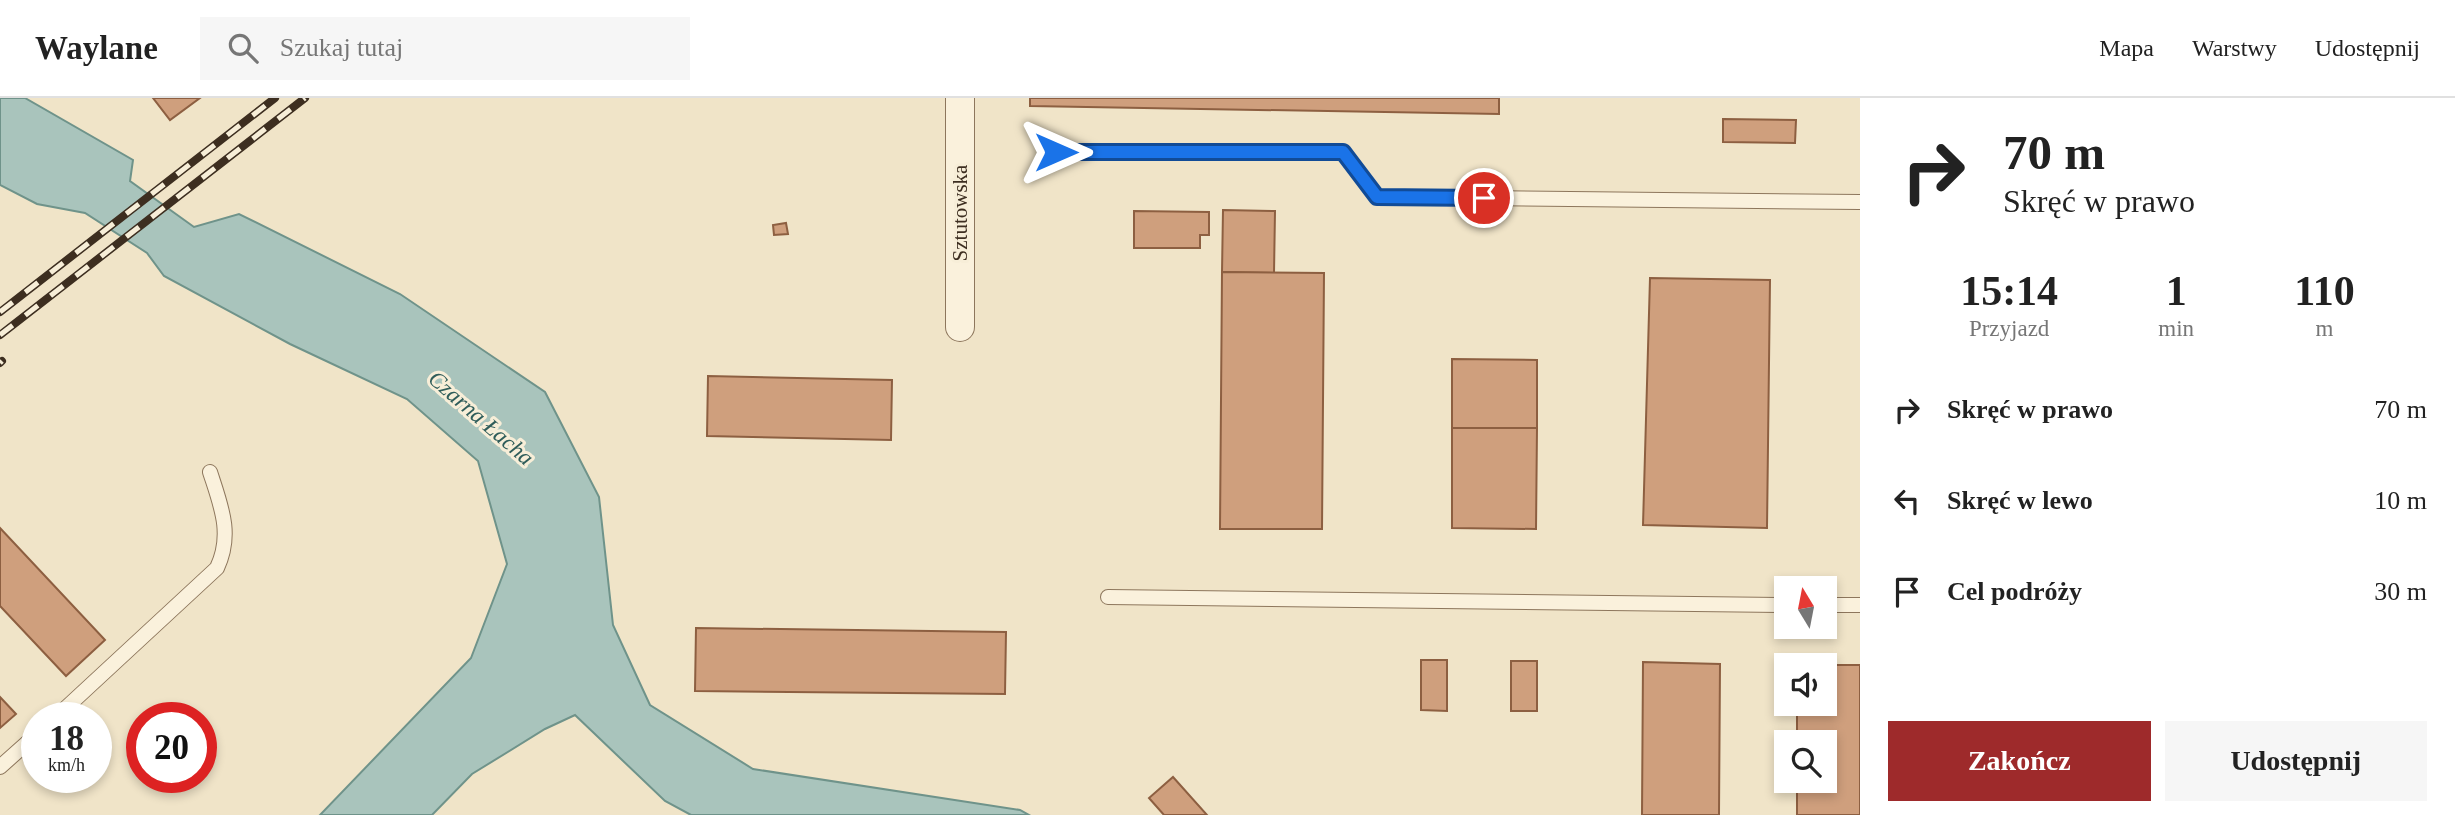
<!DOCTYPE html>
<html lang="pl">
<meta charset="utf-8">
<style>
:root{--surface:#fff;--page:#f6f6f6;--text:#222;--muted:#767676;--line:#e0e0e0;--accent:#9e2a2b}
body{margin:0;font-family:Georgia,serif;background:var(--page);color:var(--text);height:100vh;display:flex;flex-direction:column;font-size:26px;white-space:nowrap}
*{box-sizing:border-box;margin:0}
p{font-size:23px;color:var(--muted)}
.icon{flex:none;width:38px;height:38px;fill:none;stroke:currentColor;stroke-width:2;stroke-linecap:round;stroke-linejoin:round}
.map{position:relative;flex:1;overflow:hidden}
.panel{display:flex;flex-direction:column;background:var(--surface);width:595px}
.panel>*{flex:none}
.top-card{background:#fff;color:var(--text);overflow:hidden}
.needle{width:46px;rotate:350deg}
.buttons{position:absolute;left:1774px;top:478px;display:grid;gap:14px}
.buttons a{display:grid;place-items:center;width:63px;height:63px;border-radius:0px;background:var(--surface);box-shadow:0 4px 10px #0003;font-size:35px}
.speed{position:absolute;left:21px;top:604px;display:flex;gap:14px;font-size:35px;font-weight:700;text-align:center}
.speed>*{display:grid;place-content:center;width:91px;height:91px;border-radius:50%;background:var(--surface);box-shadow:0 4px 10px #0003;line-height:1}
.speed small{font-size:18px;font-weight:400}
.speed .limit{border:10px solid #d22;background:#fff;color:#111}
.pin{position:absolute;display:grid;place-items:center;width:60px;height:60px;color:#fff;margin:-30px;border:4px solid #fff;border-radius:50%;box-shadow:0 2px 7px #0007}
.me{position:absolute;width:77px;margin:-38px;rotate:90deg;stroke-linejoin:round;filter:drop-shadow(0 0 5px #0008)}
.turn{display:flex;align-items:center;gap:24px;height:147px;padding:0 28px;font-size:32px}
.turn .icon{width:91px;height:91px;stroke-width:2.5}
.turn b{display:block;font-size:49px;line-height:60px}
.eta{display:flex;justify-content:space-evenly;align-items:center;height:119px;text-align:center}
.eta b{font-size:42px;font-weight:700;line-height:49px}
.primary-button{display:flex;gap:14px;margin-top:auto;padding:14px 28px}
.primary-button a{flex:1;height:80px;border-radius:0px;background:var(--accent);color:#fff;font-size:28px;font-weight:700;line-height:80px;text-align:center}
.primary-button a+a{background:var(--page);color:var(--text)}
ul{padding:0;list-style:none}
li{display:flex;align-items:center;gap:21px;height:91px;padding:0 28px}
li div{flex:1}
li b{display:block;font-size:26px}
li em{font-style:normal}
header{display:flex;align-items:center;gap:42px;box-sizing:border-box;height:98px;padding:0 35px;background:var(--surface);border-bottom:2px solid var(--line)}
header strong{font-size:33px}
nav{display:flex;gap:38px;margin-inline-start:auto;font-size:24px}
.search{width:490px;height:63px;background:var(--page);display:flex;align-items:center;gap:18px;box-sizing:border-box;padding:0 24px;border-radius:0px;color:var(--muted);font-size:26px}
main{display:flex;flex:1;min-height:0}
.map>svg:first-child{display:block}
</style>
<header>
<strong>Waylane</strong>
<div class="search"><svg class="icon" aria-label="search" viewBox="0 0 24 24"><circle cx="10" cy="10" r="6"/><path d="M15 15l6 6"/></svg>Szukaj tutaj</div>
<nav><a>Mapa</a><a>Warstwy</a><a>Udostępnij</a></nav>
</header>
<main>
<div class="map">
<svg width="1860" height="717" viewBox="0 0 1860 717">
<rect width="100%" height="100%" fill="#f0e4c8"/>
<!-- water -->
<path fill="#a9c4bc" stroke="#6f938a" stroke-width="2" d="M0,0h25l108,62 -3,21 64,46 45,-13 161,80 145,98 54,105 14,128 37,80 103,64 267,41 9,5h-338l-26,-14 -90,-86 -30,14 -73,45 -40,41h-112l151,-157 36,-94 -29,-103 -71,-62 -117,-55 -126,-68 -17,-23 -62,-40 -48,-9 -37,-19z"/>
<!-- building -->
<g fill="#cf9f7d" stroke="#8d5f41" stroke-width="2">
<path d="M153,0h47l-30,22z"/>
<path d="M1030,0h469v16l-469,-8z"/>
<path d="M1723,21l73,1 -1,23 -72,-1z"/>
<path d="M1223,112l52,1 -1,62 -52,-1z"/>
<path d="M1134,113l75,1v23h-9v13h-66z"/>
<path d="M786,125l2,11 -14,1 -1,-10z"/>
<path d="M1222,174l102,1 -2,256h-102z"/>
<path d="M1650,180l120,2 -3,248 -124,-3z"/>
<path d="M1452,261l85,1v68h-85z"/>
<path d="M708,278l184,4 -1,60 -184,-4z"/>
<path d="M1452,330h85l-1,101 -84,-1z"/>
<path d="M0,430l105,112 -39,36 -66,-70z"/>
<path d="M696,530l310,4 -1,62 -310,-3z"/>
<path d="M1421,562h26v51l-26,-1z"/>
<rect x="1511" y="563" width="26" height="50"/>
<path d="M1643,564l77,2 -1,151h-77z"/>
<path d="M1825,567h35v150h-63v-35h28v-38h-28v-38h28z"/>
<path d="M0,599l16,17 -16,14z"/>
<path d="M1173,679l34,38h-43l-15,-17z"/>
</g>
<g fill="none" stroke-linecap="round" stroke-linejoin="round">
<defs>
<g id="lane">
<path d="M1056,54h287l34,45 483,5"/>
<path d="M1108,499l679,8"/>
<path d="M1825,507h35"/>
<path d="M55,620l162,-150c16,-34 4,-62 -7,-96"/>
<path d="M0,669l37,-33"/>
</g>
<path id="street" d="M960,0v229"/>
</defs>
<!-- lane casing -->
<use href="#lane" stroke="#8d765c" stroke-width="16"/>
<!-- street casing -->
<use href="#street" stroke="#8d765c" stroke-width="30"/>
<!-- lane -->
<use href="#lane" stroke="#faf1dc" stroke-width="14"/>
<!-- street -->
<use href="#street" stroke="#faf1dc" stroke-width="28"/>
<defs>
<g id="rail">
<path d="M0,214l275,-214"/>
<path d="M0,237l305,-237"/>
<path d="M0,265l2,-2"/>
</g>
</defs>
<!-- rail casing -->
<use href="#rail" stroke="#3d2e20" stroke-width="8"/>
<!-- rail -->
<use href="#rail" stroke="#f7eed8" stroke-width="5" stroke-dasharray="16" stroke-linecap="butt"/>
</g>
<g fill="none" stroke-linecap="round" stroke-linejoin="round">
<defs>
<path id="route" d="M1056,54h287l34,45 107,1"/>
</defs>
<!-- route casing -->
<use href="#route" stroke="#114b97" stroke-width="18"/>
<!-- route -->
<use href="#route" stroke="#1a73e8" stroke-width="12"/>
</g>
<g text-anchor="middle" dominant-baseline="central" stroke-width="6" stroke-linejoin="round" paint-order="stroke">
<!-- street labels -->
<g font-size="21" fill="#3d2e20" stroke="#f7eed8">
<text transform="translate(960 115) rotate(-90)">Sztutowska</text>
</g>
<!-- water labels -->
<g font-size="23" font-style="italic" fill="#2f5d5a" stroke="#f7eed8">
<text transform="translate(481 320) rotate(41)">Czarna Łacha</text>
</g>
</g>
</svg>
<div class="buttons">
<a><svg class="needle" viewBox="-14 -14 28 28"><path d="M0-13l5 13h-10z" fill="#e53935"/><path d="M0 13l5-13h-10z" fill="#767676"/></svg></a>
<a><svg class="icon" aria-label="sound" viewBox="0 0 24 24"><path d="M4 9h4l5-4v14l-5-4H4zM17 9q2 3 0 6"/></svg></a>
<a><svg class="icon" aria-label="search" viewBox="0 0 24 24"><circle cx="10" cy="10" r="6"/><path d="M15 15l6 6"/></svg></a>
</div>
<div class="speed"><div>18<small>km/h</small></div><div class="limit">20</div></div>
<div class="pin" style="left:1484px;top:100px;background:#d93025"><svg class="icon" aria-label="arrive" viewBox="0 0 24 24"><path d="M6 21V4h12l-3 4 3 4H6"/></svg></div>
<svg class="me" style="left:1056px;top:54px" viewBox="-20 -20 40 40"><path d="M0-17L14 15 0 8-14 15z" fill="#1a73e8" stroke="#fff" stroke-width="4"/></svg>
</div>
<section class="panel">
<div class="top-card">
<div class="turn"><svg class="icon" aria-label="right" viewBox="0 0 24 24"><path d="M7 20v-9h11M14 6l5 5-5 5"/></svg><div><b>70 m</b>Skręć w prawo</div></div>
</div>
<div class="eta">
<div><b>15:14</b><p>Przyjazd</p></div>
<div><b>1</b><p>min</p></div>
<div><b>110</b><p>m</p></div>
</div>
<ul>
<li><svg class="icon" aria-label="right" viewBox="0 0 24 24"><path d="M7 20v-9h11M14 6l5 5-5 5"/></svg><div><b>Skręć w prawo</b></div><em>70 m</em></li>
<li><svg class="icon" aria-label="left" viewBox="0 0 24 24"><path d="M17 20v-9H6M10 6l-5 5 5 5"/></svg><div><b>Skręć w lewo</b></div><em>10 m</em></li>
<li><svg class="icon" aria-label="arrive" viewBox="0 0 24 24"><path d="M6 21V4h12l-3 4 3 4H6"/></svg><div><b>Cel podróży</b></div><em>30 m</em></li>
</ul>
<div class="primary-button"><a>Zakończ</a><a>Udostępnij</a></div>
</section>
</main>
